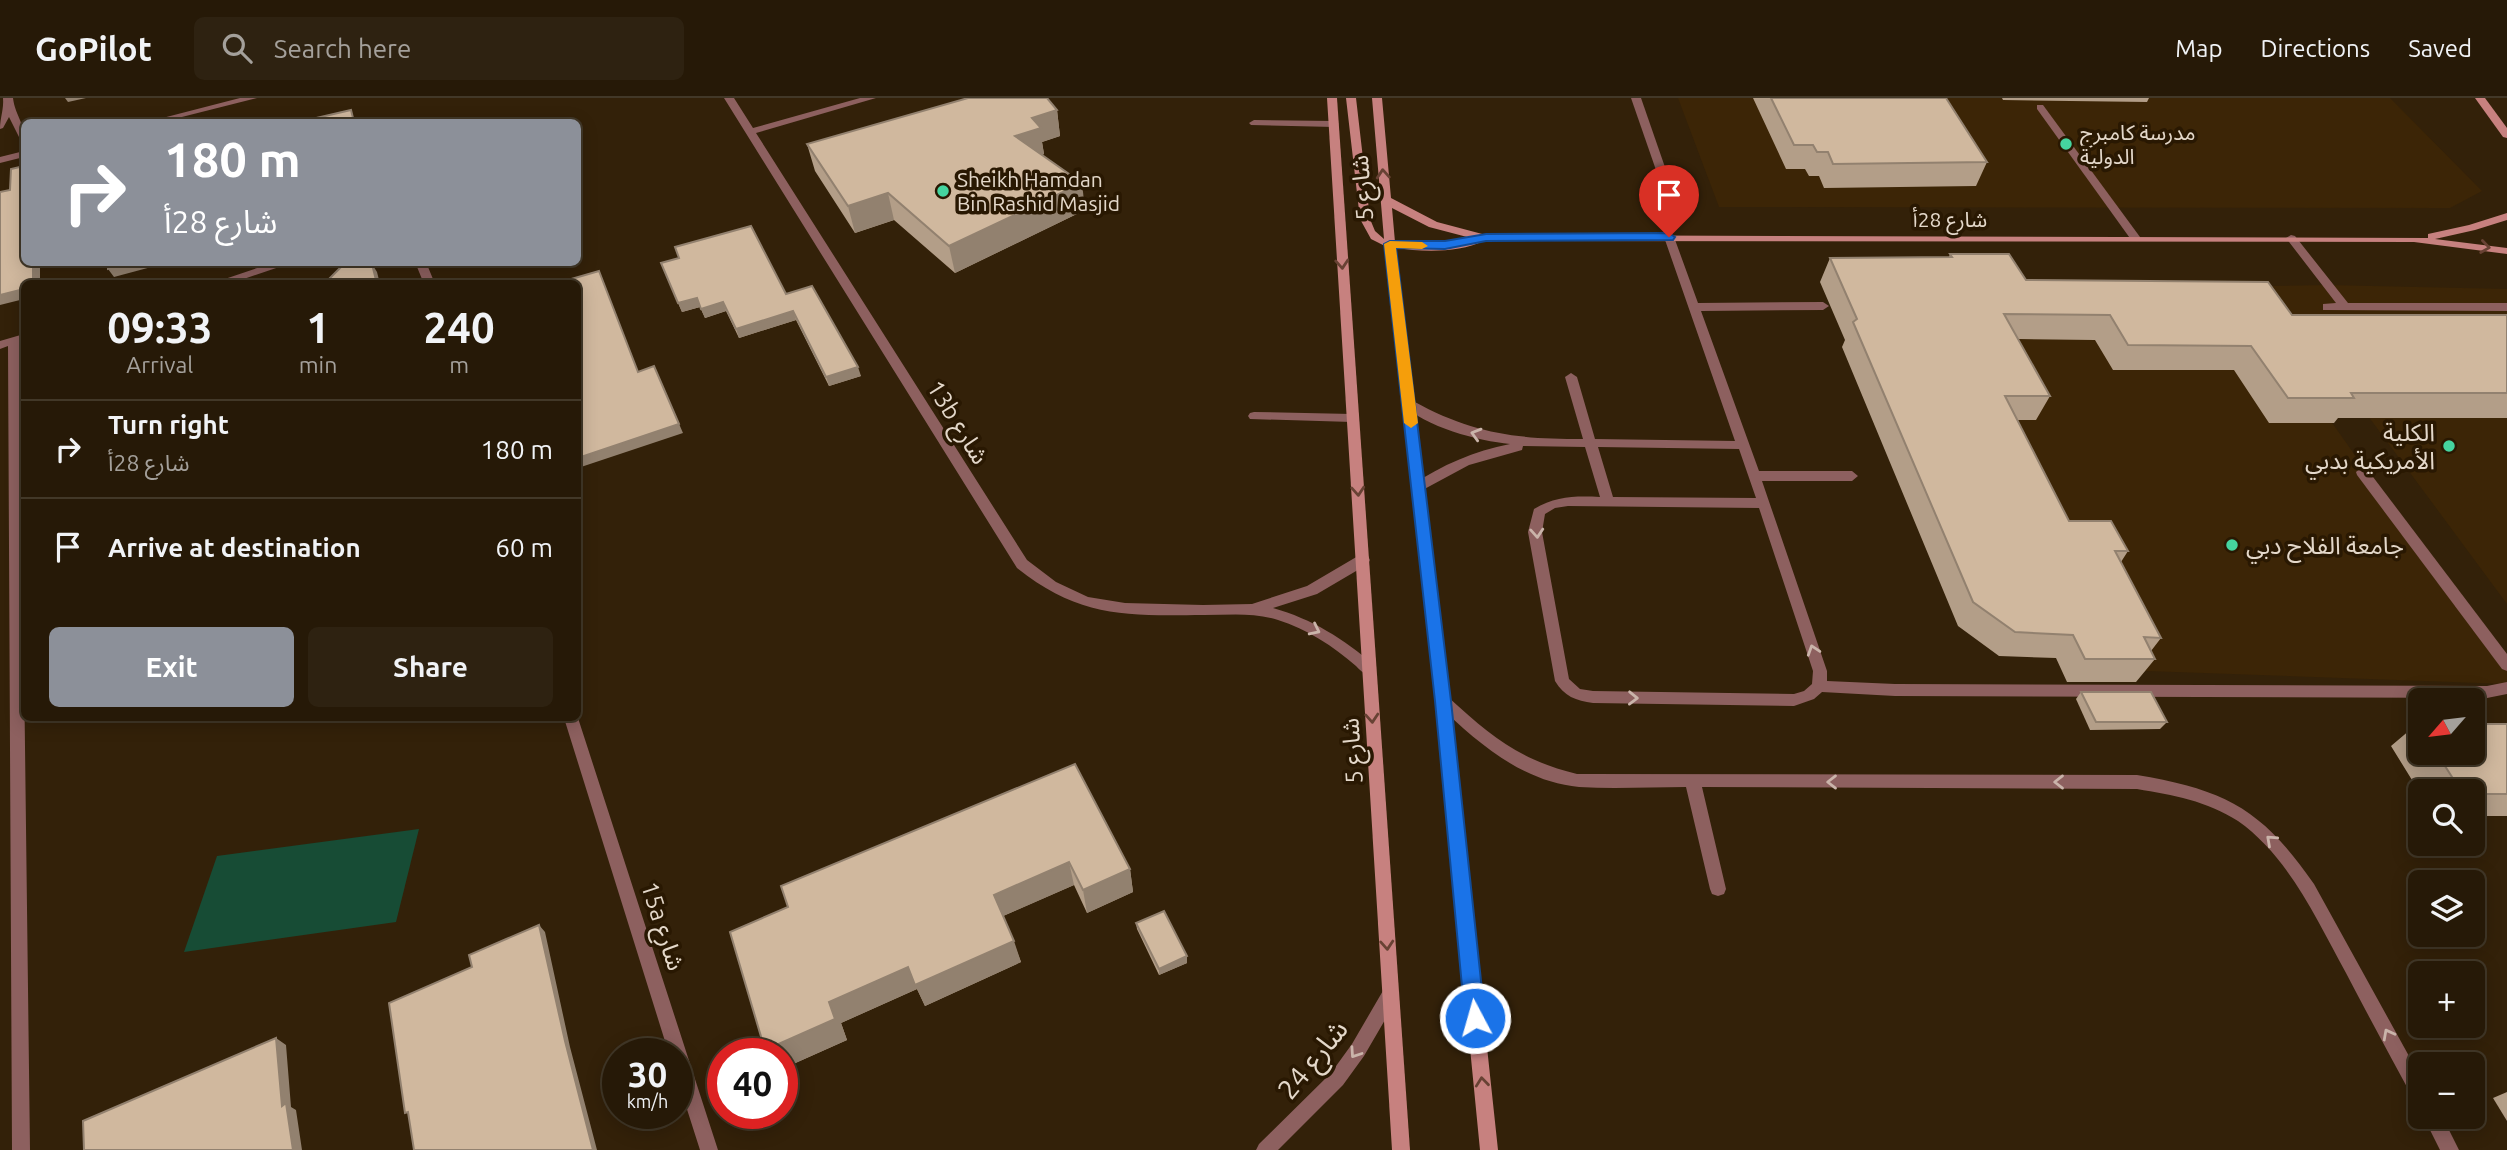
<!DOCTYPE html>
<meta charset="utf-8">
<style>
:root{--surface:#261907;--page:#2e2211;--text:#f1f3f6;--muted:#a4a09b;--line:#423828;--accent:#8c9099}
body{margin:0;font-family:Ubuntu,"Noto Sans Arabic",sans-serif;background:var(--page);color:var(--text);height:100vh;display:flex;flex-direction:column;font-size:26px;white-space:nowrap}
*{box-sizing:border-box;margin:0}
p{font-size:23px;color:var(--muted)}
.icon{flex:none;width:38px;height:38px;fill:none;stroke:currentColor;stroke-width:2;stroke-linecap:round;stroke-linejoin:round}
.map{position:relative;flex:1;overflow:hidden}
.sheet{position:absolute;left:21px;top:182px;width:560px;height:441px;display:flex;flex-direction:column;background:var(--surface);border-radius:10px;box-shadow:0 4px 18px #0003,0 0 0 2px var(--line)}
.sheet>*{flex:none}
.top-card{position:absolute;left:21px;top:21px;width:560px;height:147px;border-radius:10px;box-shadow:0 4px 18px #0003,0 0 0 2px var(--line);background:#8c9099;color:#fff;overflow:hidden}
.needle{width:46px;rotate:242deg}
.fabs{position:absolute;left:2408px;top:590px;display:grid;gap:14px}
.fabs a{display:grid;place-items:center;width:77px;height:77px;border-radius:10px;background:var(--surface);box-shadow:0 4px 18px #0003,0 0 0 2px var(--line);font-size:35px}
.speed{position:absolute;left:602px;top:940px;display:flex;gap:14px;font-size:35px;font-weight:700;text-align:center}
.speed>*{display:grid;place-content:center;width:91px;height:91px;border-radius:50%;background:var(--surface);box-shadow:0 4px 18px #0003,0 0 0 2px var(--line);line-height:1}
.speed small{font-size:18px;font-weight:400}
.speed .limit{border:10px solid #d22;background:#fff;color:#111}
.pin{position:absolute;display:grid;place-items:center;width:60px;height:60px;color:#fff;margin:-72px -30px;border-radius:50% 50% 50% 0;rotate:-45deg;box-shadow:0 0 7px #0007}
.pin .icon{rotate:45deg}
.me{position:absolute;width:77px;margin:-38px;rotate:354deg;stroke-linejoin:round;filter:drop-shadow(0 0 5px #0008)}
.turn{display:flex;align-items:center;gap:24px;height:147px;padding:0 28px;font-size:32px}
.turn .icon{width:91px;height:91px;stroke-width:2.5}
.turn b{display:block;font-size:49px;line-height:60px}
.eta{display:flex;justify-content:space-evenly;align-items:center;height:119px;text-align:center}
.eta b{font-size:42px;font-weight:700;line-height:49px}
.button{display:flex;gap:14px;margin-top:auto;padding:14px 28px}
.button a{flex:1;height:80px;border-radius:10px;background:var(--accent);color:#fff;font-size:28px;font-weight:700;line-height:80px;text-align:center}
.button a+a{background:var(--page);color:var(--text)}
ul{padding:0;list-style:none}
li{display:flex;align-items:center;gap:21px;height:98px;padding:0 28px;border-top:2px solid var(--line)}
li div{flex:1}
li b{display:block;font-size:26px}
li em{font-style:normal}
header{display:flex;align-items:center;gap:42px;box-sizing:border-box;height:98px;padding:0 35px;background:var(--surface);border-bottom:2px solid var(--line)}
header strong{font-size:33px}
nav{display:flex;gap:38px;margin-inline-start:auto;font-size:24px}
.search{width:490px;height:63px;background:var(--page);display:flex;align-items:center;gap:18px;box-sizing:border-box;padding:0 24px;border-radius:10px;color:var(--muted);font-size:26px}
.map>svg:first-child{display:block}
</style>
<header>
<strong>GoPilot</strong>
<div class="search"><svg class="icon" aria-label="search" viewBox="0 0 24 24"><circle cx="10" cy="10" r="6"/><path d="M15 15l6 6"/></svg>Search here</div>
<nav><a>Map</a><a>Directions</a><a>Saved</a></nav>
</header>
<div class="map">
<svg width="2507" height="1052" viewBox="0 0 2507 1052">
<rect width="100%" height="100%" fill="#332109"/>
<!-- built -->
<g fill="#3c2506">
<path d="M1678,0h712l92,93 -32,17 -731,-1z"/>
<path d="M2327,187l180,4v315l-235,-318z"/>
<path d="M1931,190l307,2 269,380v14l-388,-14z"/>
</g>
<!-- green -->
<path fill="#174c35" d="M419,731l-23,93 -212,30 33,-96z"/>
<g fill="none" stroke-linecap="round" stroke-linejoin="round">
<!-- lane -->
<g fill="#8d605f" fill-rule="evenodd">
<path d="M1631,0h10l34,98 -1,2 -4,1 -5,-3z"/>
<path d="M2037,7h6l97,132v4h-8l-95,-132z"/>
<path d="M1254,22l80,1 5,3 -5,3 -83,-2 -2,-2z"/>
<path d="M1669,136l5,3 24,66 125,-1 6,4 -6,4 -122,1 58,160h93l6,5 -6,5h-90l65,190v10l68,3 592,2 20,-4v12l-20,4 -592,-2 -73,-4 -8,7 -20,7 -201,-3c-17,-2 -29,-7 -38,-22l-27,-149 6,-23c22,-13 41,-13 66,-12l-15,-50 -62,-1 -1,4 -53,15 -52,28 -6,-5 1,-3c30,-20 62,-34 98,-41 -31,-3 -86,-17 -107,-40l6,-4 4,1c60,33 103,38 170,38l-18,-62 6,-4 6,4 18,62 140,2 -71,-204zM1598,349l141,2 17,49 -143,-1zM1568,408l191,2 54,163 -1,13 -8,7 -10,3 -201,-3 -13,-2 -11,-10 -27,-147 3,-18 10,-6z"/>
<path d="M2291,137l4,1 53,67h159v8l-184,-1v-6l13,-1 -50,-65z"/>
<path d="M1254,314l98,2 6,4 -6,4 -102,-3 -2,-3 2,-3z"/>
<path d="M2362,369l5,2 140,185v17l-5,-2 -145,-194 -1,-3z"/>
<path d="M1443,597l5,2c43,39 71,63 129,77l560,1c89,15 125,34 177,109l106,192v27l-6,-3c-23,-42 -46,-85 -68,-127 -29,-53 -57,-116 -108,-152 -31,-20 -65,-26 -101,-32l-435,-2 24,102 -2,5 -6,2 -6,-2 -2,-5 -24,-102c-35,0 -71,2 -107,0 -57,-5 -102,-45 -141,-82l-2,-4 2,-4z"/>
<path d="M2423,1018h19l17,34h-19z"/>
</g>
<!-- street -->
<g fill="#8d605f" fill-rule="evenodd">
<path d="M3,0h10c2,17 11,23 11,42l-5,-3 -10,-20 -6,11 -3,1c0,-11 4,-20 3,-31z"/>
<path d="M240,0h17l-95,24h-15z"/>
<path d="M724,0h10l19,30 107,-30h16l-120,35 271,427 29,22 32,15 37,6 78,2 49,-1 55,-18 51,-30h10l2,4 -2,4 -51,30 -44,14c39,11 71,31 101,57l2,4 -2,4c-9,3 -12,-1 -18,-7 -23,-20 -49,-37 -78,-46 -25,-8 -49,-5 -74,-5 -77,1 -124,3 -187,-47z"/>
<path d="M24,53v6l-24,6v-6z"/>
<path d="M275,164h19l-65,22h-19z"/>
<path d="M415,164h11l9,22h-11z"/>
<path d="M24,236v8l-4,1 10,807h-18l-4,-804 -8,3v-8z"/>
<path d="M578,618v2l140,432h-18l-23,-72v-24h-8l-105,-336z"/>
<path d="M1390,889l6,2 3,6 -3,6 -32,55 -21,29 -65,65h-22l3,-6 72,-71 21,-29 32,-55z"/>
</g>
<!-- secondary -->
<g fill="#c7817f" fill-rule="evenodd">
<path d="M1327,0h10l73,1052h-18z"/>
<path d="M1346,0h10l14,121 5,12 9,8 -12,-141h10l9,100 46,24 49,13 942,3v-4l41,-9 38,-12v7l-32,10 -40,9 72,9v6l-93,-12 -931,-1c-23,12 -61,11 -87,7l54,453 48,449h-18l-44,-449 -51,-455 -14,-7 -11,-20zM1392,110l37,19 42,11 -43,5 -33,-1z"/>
<path d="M2475,0h10l22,30v10l-4,-1z"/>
</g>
</g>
<!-- wall -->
<g fill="#b39e88">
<path d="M1753,0h193l41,64 -11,24 -152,2 -5,-12h-10l-4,-7h-19z"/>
<path d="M2002,0h147l-2,4 -144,-2z"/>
<path d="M1057,12l3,26 -18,6 2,12 -2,1 43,55 -130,63 -61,-53 -39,13 -40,-62 -8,-27z"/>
<path d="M1950,156l76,26 266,35h215v103h-169l-4,5h-65l-35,-53h-121l-18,-30 -77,-1 32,57 -14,24h-19l52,101 59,30 -7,11 40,76 -10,13 4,8 -19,23h-69l-11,-24 -57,-2 -41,-30 -116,-279 3,-7 -25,-58 10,-24 119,-1z"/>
<path d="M661,165l125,31 75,82 -32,10 -33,-66 -57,18 -13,-27 -21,7 -5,-11 -18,5z"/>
<path d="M2081,594l86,30 -7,7 -70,1 -14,-31z"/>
<path d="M2417,626h3v28h53l34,-28v92h-34v-25h-53v2l-29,-47z"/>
<path d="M1075,666l55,105 3,23 -46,21 -13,-28 -71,31 18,46 -96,44 -8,-17 -76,34 6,17 -65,29v-15h-15l-2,-4 23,-143z"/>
<path d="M1136,825l51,33v7l-28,12 -22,-46z"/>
<path d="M2507,994v29l-14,-23z"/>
</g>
<!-- shaded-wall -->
<g fill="#92816f">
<path d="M65,0h21l-18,4z"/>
<path d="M1057,12l3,26 -18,6 2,12 -25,9 -4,-27 17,-18z"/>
<path d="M1082,85l3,27 -130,63 -6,-27z"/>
<path d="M888,95l6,27 -39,13 -7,-27z"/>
<rect x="33" y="164" width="7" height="22"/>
<path d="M133,164h37l-56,15 -6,-8z"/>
<path d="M372,166l5,8 3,12h-3z"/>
<path d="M24,191v10l-24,6v-10z"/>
<path d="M697,200l3,9 -18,5 -4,-9z"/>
<path d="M723,204l3,9 -21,7 -4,-9z"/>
<path d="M793,213l3,9 -57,18 -3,-9z"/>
<path d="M654,268l29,67 -105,35v-10z"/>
<path d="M858,269l3,9 -32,10 -3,-9z"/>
<path d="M1069,764l5,23 -73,32 -7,-22z"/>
<path d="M1130,771l3,23 -46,21 -4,-23z"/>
<path d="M539,827l6,7 25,115 27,103h-4l-28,-109z"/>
<path d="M1014,843l7,21 -96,44 -8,-17 -76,34 6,17 -65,29v-15h-15l-2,-4 64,-48 79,-35z"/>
<path d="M1187,858v7l-28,12v-6z"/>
<path d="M276,940l10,7 5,62 5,3 6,40h-9l-11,-44z"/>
</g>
<!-- building -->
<g fill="#d0b89e" stroke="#92816f" stroke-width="2">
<path d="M968,0h79l10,12 -25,8 9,10 -26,8 67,47 -133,63 -61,-53 -40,13 -41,-62z"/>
<path d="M1771,0h175l41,64 -154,2 -5,-12h-11l-4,-7h-19z"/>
<path d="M351,12l3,12h-55z"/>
<path d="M24,68v96h9v22h-9v5l-24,6v-103l10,-2 1,-21z"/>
<path d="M751,128l35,68 26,-8 46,81 -32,10 -33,-66 -57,18 -13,-27 -22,7 -4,-11 -19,5 -17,-40 18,-5 -4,-11z"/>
<path d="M1950,156h59l17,26 242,2 24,33h215v78h-156l3,5h-66l-37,-52 -123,-1 -18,-30 -106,-1 46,82h-45l64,125h42l17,30h-13l46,87 -17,-1 11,22h-70l-12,-24 -58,-3 -42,-30 -120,-280 4,-3 -27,-61 122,-1z"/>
<path d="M108,164h25l-25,7z"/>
<path d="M346,164h19l7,2 5,20h-53z"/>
<path d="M599,173l39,101 16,-6 25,58 -101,34v-174h-24z"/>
<path d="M2081,594h70l16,30h-71z"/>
<path d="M2473,626h34v70h-34v-3h-12l-25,-39h37z"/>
<path d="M1075,666l55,105 -47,21 -14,-28 -75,33 20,46 -99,44 -7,-18 -79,35 6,17 -70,31 -35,-118 58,-25 -7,-21z"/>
<path d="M1164,813l23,45 -28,13 -23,-46z"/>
<path d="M539,827l26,116 28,109h-179l-6,-38 -3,1 -16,-110 83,-36 -3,-12z"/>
<path d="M276,940l6,68 4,-3 7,47h-209l-1,-29z"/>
</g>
<!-- one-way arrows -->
<defs><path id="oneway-chevron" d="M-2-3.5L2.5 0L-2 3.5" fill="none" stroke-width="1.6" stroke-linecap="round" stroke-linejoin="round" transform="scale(1.75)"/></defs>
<g stroke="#684234">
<use href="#oneway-chevron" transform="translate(1383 76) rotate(-94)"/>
<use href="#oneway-chevron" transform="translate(2485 149) rotate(8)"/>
<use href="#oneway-chevron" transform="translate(1342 166) rotate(86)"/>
<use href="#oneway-chevron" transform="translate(1358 393) rotate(86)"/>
<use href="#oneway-chevron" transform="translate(1372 620) rotate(86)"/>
<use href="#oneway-chevron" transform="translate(1387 847) rotate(86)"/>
<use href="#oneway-chevron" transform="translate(1482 984) rotate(-96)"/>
</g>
<g stroke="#cab4aa">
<use href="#oneway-chevron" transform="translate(1476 336) rotate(-164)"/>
<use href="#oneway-chevron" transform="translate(1537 435) rotate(86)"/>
<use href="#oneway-chevron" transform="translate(1315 532) rotate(26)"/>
<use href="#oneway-chevron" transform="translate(1813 552) rotate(-108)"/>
<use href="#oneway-chevron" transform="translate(1633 600) rotate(1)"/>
<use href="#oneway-chevron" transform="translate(1832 684) rotate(180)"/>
<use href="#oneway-chevron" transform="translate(2059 684) rotate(180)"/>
<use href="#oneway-chevron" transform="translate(2271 742) rotate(-138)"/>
<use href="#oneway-chevron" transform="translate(2388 936) rotate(-118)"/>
<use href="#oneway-chevron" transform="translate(1355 955) rotate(124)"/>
</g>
<!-- route -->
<path fill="#1a73e8" stroke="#114b97" stroke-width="2" d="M1669,135l6,4 -2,3 -187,1 -41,8 -49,-1 55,453 34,317 -3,6 -7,3 -7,-3 -3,-6 -30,-317 -51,-457 6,-3h55l41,-7z"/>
<!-- slow -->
<path fill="#f59e0b" d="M1390,143l32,1 6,4 -6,3 -26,-1 22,175 -7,5 -7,-5 -20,-179z"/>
<!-- markers -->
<g fill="#45d49f" stroke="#291802" stroke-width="2.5">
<circle cx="2066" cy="46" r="7"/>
<circle cx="943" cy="93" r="7"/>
<circle cx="2449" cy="348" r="7"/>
<circle cx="2232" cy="447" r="7"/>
</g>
<g text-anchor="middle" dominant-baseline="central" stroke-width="7" stroke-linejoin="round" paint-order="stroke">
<!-- far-poi labels -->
<g font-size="21" fill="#e4d8ca" stroke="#291802" text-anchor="start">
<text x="2080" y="34">مدرسة كامبرج<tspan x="2080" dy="24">الدولية</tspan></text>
<text x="957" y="81">Sheikh Hamdan<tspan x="957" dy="24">Bin Rashid Masjid</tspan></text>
</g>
<!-- far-street labels -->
<g font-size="21" fill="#e4d8ca" stroke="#291802">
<text x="1950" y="121">شارع 28أ</text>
</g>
<!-- street labels -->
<g font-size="24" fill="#e4d8ca" stroke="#291802">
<text transform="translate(1362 90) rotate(-95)">شارع 5</text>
<text transform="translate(958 324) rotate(58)">13b شارع</text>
<text transform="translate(1352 653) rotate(-94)">شارع 5</text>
<text transform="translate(663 828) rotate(72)">15a شارع</text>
</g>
<!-- poi labels -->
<g font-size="24" fill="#e4d8ca" stroke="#291802" text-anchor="end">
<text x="2435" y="334">الكلية<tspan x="2435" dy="28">الأمريكية بدبي</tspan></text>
<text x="2246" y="447" text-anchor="start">جامعة الفلاح دبي</text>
</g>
<!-- near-street labels -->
<g font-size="28" fill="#e4d8ca" stroke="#291802">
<text transform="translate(1312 961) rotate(-51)">شارع 24</text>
</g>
</g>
</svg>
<div class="fabs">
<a><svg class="needle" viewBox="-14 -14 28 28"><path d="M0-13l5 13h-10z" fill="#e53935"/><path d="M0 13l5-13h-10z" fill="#a4a09b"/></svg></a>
<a><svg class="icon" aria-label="search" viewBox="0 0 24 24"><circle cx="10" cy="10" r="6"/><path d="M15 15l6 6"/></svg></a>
<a><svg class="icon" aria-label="layers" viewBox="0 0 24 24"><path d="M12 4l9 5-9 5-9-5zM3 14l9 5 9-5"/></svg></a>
<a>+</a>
<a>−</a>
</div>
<div class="speed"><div>30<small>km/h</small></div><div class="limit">40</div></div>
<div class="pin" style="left:1669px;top:139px;background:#d93025"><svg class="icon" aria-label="arrive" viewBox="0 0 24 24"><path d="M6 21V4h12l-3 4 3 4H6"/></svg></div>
<svg class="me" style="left:1475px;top:920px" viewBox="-20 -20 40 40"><circle r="17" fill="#1a73e8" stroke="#fff" stroke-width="3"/><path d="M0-11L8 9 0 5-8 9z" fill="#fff"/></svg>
<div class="top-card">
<div class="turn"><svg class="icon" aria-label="right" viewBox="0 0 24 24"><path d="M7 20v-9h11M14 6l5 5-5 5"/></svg><div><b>180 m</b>شارع 28أ</div></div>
</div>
<section class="sheet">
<div class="eta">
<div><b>09:33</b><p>Arrival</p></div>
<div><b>1</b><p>min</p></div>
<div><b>240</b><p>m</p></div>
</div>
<ul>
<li><svg class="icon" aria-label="right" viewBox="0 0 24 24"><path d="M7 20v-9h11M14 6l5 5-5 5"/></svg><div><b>Turn right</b><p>شارع 28أ</p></div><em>180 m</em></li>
<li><svg class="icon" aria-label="arrive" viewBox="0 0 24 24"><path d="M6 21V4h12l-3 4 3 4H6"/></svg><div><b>Arrive at destination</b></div><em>60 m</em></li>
</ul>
<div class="button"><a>Exit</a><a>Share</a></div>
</section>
</div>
